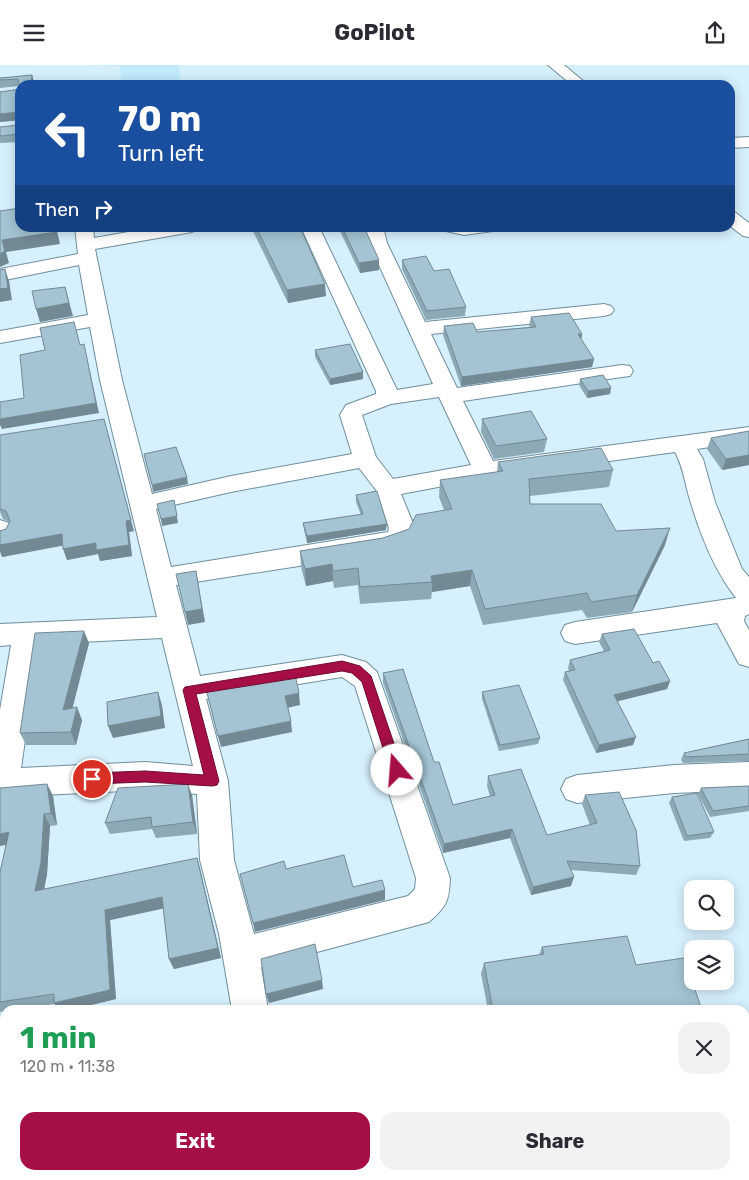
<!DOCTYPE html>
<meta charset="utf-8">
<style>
:root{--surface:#fff;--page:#f2f2f3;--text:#2b2b33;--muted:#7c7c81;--accent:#a60f46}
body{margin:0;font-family:Rubik,sans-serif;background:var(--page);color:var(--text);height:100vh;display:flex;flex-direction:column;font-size:19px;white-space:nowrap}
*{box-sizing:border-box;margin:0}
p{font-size:16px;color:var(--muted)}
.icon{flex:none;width:28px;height:28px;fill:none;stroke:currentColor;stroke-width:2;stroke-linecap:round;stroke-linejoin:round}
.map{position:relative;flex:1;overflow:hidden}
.sheet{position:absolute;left:0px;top:940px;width:750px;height:175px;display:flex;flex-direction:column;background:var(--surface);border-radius:15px 15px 0 0;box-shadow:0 2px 12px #0003}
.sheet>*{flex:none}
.top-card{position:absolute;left:15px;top:15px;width:720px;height:152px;border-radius:15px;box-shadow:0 2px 12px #0003;background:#1a4fa0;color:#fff;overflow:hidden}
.fabs{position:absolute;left:684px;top:815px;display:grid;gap:10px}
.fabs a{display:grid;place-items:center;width:50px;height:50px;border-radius:10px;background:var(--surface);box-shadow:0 2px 12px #0003;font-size:25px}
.pin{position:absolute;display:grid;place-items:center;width:42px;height:42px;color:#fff;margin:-21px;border:2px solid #fff;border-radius:50%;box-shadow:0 1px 5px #0007}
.me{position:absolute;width:55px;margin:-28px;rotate:342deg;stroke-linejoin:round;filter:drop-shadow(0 0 4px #0008)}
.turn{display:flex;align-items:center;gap:18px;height:105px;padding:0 20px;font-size:22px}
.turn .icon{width:65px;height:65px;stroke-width:2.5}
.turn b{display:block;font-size:35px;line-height:42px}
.then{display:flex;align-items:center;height:48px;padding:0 20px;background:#0003;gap:10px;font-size:19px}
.round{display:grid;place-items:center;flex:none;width:52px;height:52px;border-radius:15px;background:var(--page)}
.headline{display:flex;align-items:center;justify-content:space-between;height:85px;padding:0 20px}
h1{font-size:30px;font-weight:700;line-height:38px;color:#1e9e55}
.primary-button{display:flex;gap:10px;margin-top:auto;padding:10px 20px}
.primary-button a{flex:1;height:58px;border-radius:15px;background:var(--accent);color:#fff;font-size:20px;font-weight:700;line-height:58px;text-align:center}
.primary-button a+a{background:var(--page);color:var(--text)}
header{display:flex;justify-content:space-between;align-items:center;height:65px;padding:0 20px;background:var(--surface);font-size:22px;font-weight:700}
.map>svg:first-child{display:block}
</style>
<header><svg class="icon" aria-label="menu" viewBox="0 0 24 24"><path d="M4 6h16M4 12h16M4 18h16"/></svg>GoPilot<svg class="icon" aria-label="share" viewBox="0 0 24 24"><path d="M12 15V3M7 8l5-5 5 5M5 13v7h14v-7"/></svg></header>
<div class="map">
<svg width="749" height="1115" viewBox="0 0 749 1115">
<rect width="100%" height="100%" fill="#d6f0fd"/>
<!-- built -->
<path fill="#c0eafd" d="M93,0h85l4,20h-61l-1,-19z"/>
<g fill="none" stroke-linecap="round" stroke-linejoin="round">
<defs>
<g id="street">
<path d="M75,162h18l1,11 63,-11h44l-9,5 -97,17 27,131 30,114 79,-18 121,-22 -12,-39 6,-10 30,-11v-3l-75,-164h18l78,163 36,-6 -64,-141 -4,-16h18l4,16 38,79 179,-18 7,2 3,4 -3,4 -7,2 -173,18 26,54 165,-23 8,1 3,5 -3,5 -8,1 -159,24 30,60 256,-34v14l-52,8 6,10 12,43 27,67 7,8v37l-4,2 -1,5 5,9v37l-10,-3 -22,-41 -142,21 -10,-3 -4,-8 4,-8 10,-3 161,-24c-22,-28 -36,-64 -46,-98 -5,-16 -7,-34 -15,-48l-189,26 -85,16 14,34 -7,16 -26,9 -206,32 24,91 142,-21 24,7 11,10 73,206c-1,23 -3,28 -21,44l-168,45 7,43h-36l-13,-76 -19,-74 -3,-66 -52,-4 -145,7v-87l11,-65 -11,1v-22l157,-7 -57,-237 -10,-53 -90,16v-12l88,-16 -9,-50 -79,16v-12l78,-15zM439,332l32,68 -78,14 -17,-22 -14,-42 29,-11zM359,403l17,22 13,38 -1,4 -217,35 -15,-58 75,-17zM162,573l31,128 -48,-4 -124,6 18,-124zM342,612l13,9 61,192 -1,11 -7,7 -154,38 -20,-74 -6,-79 -22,-82z"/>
<path d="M443,162h53l-3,4 -29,4 -18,-4z"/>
<path d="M0,455l9,3 4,10 -4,6 -9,3z"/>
<path d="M749,697v28l-75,3 -97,10 -11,-4 -5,-10 5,-10 11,-4 97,-10z"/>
</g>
<g id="secondary">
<path d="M749,72v10l-19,1v-10z"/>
<path d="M5,1016v40l-5,1v-40z"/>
<path d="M745,1082h4v33h-19l-2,-5h17z"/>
<path d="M290,1110h41l3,5h-42z"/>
<path d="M601,1110h86l-2,5h-87z"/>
</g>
<g id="primary">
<path d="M548,0h16l24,20h-16z"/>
<path d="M730,147l6,1 13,10v14l-6,-1 -13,-10z"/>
</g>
</defs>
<!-- street casing -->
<use href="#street" stroke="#6f8e9b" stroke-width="2"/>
<!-- secondary casing -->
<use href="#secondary" stroke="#6f8e9b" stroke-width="2"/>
<!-- primary casing -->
<use href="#primary" stroke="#6f8e9b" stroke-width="2"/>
<!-- street -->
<use href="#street" fill="#fff" fill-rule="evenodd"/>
<!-- secondary -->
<use href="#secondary" fill="#fff" fill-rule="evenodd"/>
<!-- primary -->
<use href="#primary" fill="#fff" fill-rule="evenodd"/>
</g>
<!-- wall -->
<g fill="#8da9b5">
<path d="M32,10l2,7 -15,4 -19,2v-10z"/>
<path d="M20,24v53l-20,1v-16l19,-2v-5l-19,2v-30z"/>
<path d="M251,162h49l26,69 -38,7z"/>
<path d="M338,162h26l15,43 -19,3z"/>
<path d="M402,195l32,11 32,36 -1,9 -39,4 -24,-51z"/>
<path d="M531,252l51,17 -1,6 13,19 -2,8 -131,19 -18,-51 1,-9 33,6 53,-5 -1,-1z"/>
<path d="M315,285l48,22v7l-33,6 -15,-28z"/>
<path d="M580,314l30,15 -23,4 -8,-13z"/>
<path d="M482,354l65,20 -3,13 -50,7 -13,-27z"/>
<path d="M749,366v34l-27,5 -15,-21 4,-11z"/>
<path d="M0,370l134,96 -5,1 3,24 -32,5 -2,-7 -31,6 -4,-15 -61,12 -2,-6v-20l6,-2 4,-7 -7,-3 -3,-7z"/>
<path d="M498,397l115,8 -4,17 -79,9v8l86,27 49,14 -33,67 -45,6 -5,-8 -99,15 -13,-39 -38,6 -1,7 -71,5 -2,-19 -24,3 -1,-7 -27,5 -5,-19 -1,-16 83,-13 26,-9 35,-19 -5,-13 1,-17 57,-8z"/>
<path d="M356,430l30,35 -79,13 -3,-13 -1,-7 58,-8 -5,-13z"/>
<path d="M602,569l51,29 17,18 -3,8 -50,12 16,44 -37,8 -33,-73 2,-8 4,-1 -1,-3 2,-8 34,-9 -5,-9z"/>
<path d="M89,578l-17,65 10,12 -6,25h-50l-6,-12z"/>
<path d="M383,608l51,89 19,43 37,-9 -3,-10 1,-10 59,59 43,-10 -8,-21 3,-9 55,71 -4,9 -65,-5v16l-40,9 -21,-57 -67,15 -60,-170z"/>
<path d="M482,627l58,46 -2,6 -39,7 -17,-52z"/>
<path d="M749,674v22l-66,2 -2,-3 3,-7z"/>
<path d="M47,719l6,12 4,29 -7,1 -3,48 -3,15 153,-31 3,11 21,89 -47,11 -5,-10 -6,-51 -53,12 6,79 -46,11h-11l-4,-6 -41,6h-9v1l-5,1v-140l6,-27z"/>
<path d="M749,721v25l-39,6 -12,-23 3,-6z"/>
<path d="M192,730l5,39 -41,4 -4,-9 -42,5 -5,-11z"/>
<path d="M672,732l42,35 -4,6 -26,3 -15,-38z"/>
<path d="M542,882l94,18 66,45h-214l-7,-36 3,-11 55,-8z"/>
</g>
<!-- shaded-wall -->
<g fill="#738994">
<path d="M32,10l2,7v3h-3z"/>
<path d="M19,47l1,8 -20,2v-8z"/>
<path d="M56,162l4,17 -54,8 3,11 -9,4v-13l2,-14z"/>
<path d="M379,195v10l-19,3 -1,-10z"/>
<path d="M5,204l4,12 3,19 -12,2v-13z"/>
<path d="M325,219l1,12 -38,7 -1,-13z"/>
<path d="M65,222l8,29 -33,6 -4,-13z"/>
<path d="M578,269h4l-1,8z"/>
<path d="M84,279l15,69 -97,16 -2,-4v-6l96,-16z"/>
<path d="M594,294l-2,8 -131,19 1,-9z"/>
<path d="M363,307v7l-33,6v-6z"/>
<path d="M611,323l-1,6 -23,4 1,-7z"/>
<path d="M104,354l30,112 -5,1 3,24 -32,5 -2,-7 -31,6 -4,-11z"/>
<path d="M749,390v10l-27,5 4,-11z"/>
<path d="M187,412l1,7 -35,8 -1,-7z"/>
<path d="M174,435l4,23 -16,3 -1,-7z"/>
<path d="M387,459l-1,6 -79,13v-7z"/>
<path d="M670,463l-5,17 -33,67 5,-17z"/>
<path d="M62,469l4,11 -64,12 -2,-6v-6z"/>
<path d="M332,499l1,17 -27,5 -1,-17z"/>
<path d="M472,505l-2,16 -38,6v-10l-1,-6z"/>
<path d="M196,506l9,51 -17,3 -3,-13z"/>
<path d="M84,566l5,12 -20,79 -6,-12z"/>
<path d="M670,616l-3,8 -56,14 3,-8z"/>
<path d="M158,627l4,13 3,23 -52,10 -5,-12z"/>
<path d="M299,628l1,12 -13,3 -2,-12z"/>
<path d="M77,642l5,13 -6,25 -5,-13z"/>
<path d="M291,656l1,11 -71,15 -3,-11z"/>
<path d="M636,672l-3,8 -37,8 3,-8z"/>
<path d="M47,719l6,12 4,29 -6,-12z"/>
<path d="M188,719l4,11 5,39 -4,-12z"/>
<path d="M44,749l6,12 -3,48 -5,27 -7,-10z"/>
<path d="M512,764l-2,9 -67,15 1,-9z"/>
<path d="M9,767l7,11 -16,3v-12z"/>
<path d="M197,793l3,11 21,89 -47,11 -5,-10z"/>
<path d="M574,812l-3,9 -40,9 2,-8z"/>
<path d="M385,825v10l-130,32 -2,-9z"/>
<path d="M162,832l4,11 -56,12 6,79 -46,11h-11l-5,-7 51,-93z"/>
<path d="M322,915l1,9 -54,14 -3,-9z"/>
</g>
<!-- building -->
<g fill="#a4c4d3" stroke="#738994">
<path d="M32,10l-1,10h-11v4l-2,-10 -18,1v-2z"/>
<path d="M112,17l-1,3h-54z"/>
<path d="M20,24v45l-20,2v-9l19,-2v-13l-19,2v-22z"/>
<path d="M20,143v19h36l1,5 -55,8 3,11 -5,3v-43z"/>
<path d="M256,162h44l25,57 -38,6z"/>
<path d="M342,162h22l15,33 -20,3z"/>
<path d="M426,191l8,15 15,-2 17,38 -39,4 -25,-51z"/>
<path d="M5,204l3,19 -8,1v-19z"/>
<path d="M65,222l4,16 -33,6 -4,-18z"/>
<path d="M569,248l13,21h-4l16,25 -132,18 -18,-51 29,-3 4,9 59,-5 -5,-10z"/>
<path d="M74,257l6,23 4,-1 12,59 -96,16v-17l24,-4 -4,-43 25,-5 -5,-22z"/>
<path d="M350,279l13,28 -33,7 -15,-29z"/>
<path d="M603,310l8,13 -23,3 -8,-12z"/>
<path d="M531,346l16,28 -51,7 -14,-27z"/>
<path d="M104,354l27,101 -5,1 3,24 -33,5v-7l-33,6 -1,-15 -62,11v-14l6,-2 4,-8 -4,-10 -6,-2v-74z"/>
<path d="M749,366v24l-23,4 -15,-21z"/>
<path d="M176,382l11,30 -35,8 -8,-31z"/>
<path d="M601,383l12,22 -84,9 1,25h71l15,27 54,-3 -33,67 -46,7 -4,-9 -102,16 -13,-39 -41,6 1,6 -72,5 -2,-19 -25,3 -1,-7 -27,5 -5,-18 83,-13 26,-9 7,-14 36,-6 -12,-29 63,-9 -5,-9z"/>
<path d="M377,426l10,33 -80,12 -4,-13 60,-9 -7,-19z"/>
<path d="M174,435l3,16 -16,3 -4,-15z"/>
<path d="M196,506l6,38 -17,3 -9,-38z"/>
<path d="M634,564l19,34 6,-2 11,20 -56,14 22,42 -37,8 -34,-73 10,-2 -5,-10 40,-10 -8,-16z"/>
<path d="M84,566l-21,79 14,-3 -6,25 -51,1 15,-100z"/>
<path d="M403,604l31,93h5l14,43 42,-10 -7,-19 33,-7 26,66 50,-12 -12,-28 34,-3 17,38 4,36 -73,-5 7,16 -41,10 -21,-58 -68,15 -61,-171z"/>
<path d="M295,609l4,19 -14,3 6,25 -73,15 -12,-47z"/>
<path d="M519,620l21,53 -40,7 -18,-53z"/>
<path d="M158,627l3,24 -53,10 -1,-24z"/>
<path d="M749,674v15l-63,3 -2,-4z"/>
<path d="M47,719l4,29 -7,1 -3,48 -6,29 162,-33 21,90 -49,11 -7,-62 -57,13 5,80 -56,13v-9l-54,8v-130l9,-40 -9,2v-46z"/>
<path d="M188,719l5,38 -41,5 -1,-10 -46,6 13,-35z"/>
<path d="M749,721v20l-36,5 -12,-23z"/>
<path d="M697,728l17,39 -27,4 -15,-39z"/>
<path d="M344,790l9,32 29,-7 3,10 -132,33 -13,-49 44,-13 2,8z"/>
<path d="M627,871l9,29 48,-7 18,52h-209l-9,-47 60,-9 -2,-7z"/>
<path d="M315,879l7,36 -56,14 -5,-35z"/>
</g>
<!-- route -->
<path fill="#a60f46" stroke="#6c0a2e" d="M342,596l18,5 11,10 32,94 -2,4h-9l-2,-4 -28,-88 -10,-9 -10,-2 -146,23 23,87 -2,4 -5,1 -67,-4 -53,2 -5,-1 -2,-4 2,-4 5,-2 53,-2 59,4 -21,-85 2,-3z"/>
</svg>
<div class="fabs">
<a><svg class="icon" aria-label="search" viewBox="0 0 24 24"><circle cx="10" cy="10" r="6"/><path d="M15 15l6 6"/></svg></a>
<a><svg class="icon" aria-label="layers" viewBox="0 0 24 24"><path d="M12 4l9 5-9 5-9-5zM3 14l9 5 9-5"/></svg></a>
</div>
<div class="pin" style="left:92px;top:714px;background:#d93025"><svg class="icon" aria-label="arrive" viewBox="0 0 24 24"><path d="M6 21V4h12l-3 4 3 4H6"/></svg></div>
<svg class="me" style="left:397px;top:705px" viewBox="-20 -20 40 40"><circle r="19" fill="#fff"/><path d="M0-13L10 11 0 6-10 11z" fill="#a60f46"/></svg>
<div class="top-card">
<div class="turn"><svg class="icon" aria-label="left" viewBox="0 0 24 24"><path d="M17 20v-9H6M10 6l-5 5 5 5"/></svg><div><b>70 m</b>Turn left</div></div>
<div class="then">Then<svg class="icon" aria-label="right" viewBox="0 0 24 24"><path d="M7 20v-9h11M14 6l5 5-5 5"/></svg></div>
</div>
<section class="sheet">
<div class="headline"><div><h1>1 min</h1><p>120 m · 11:38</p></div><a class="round"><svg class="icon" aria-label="close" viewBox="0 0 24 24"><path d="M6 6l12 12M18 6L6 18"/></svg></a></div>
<div class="primary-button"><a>Exit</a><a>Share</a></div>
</section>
</div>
